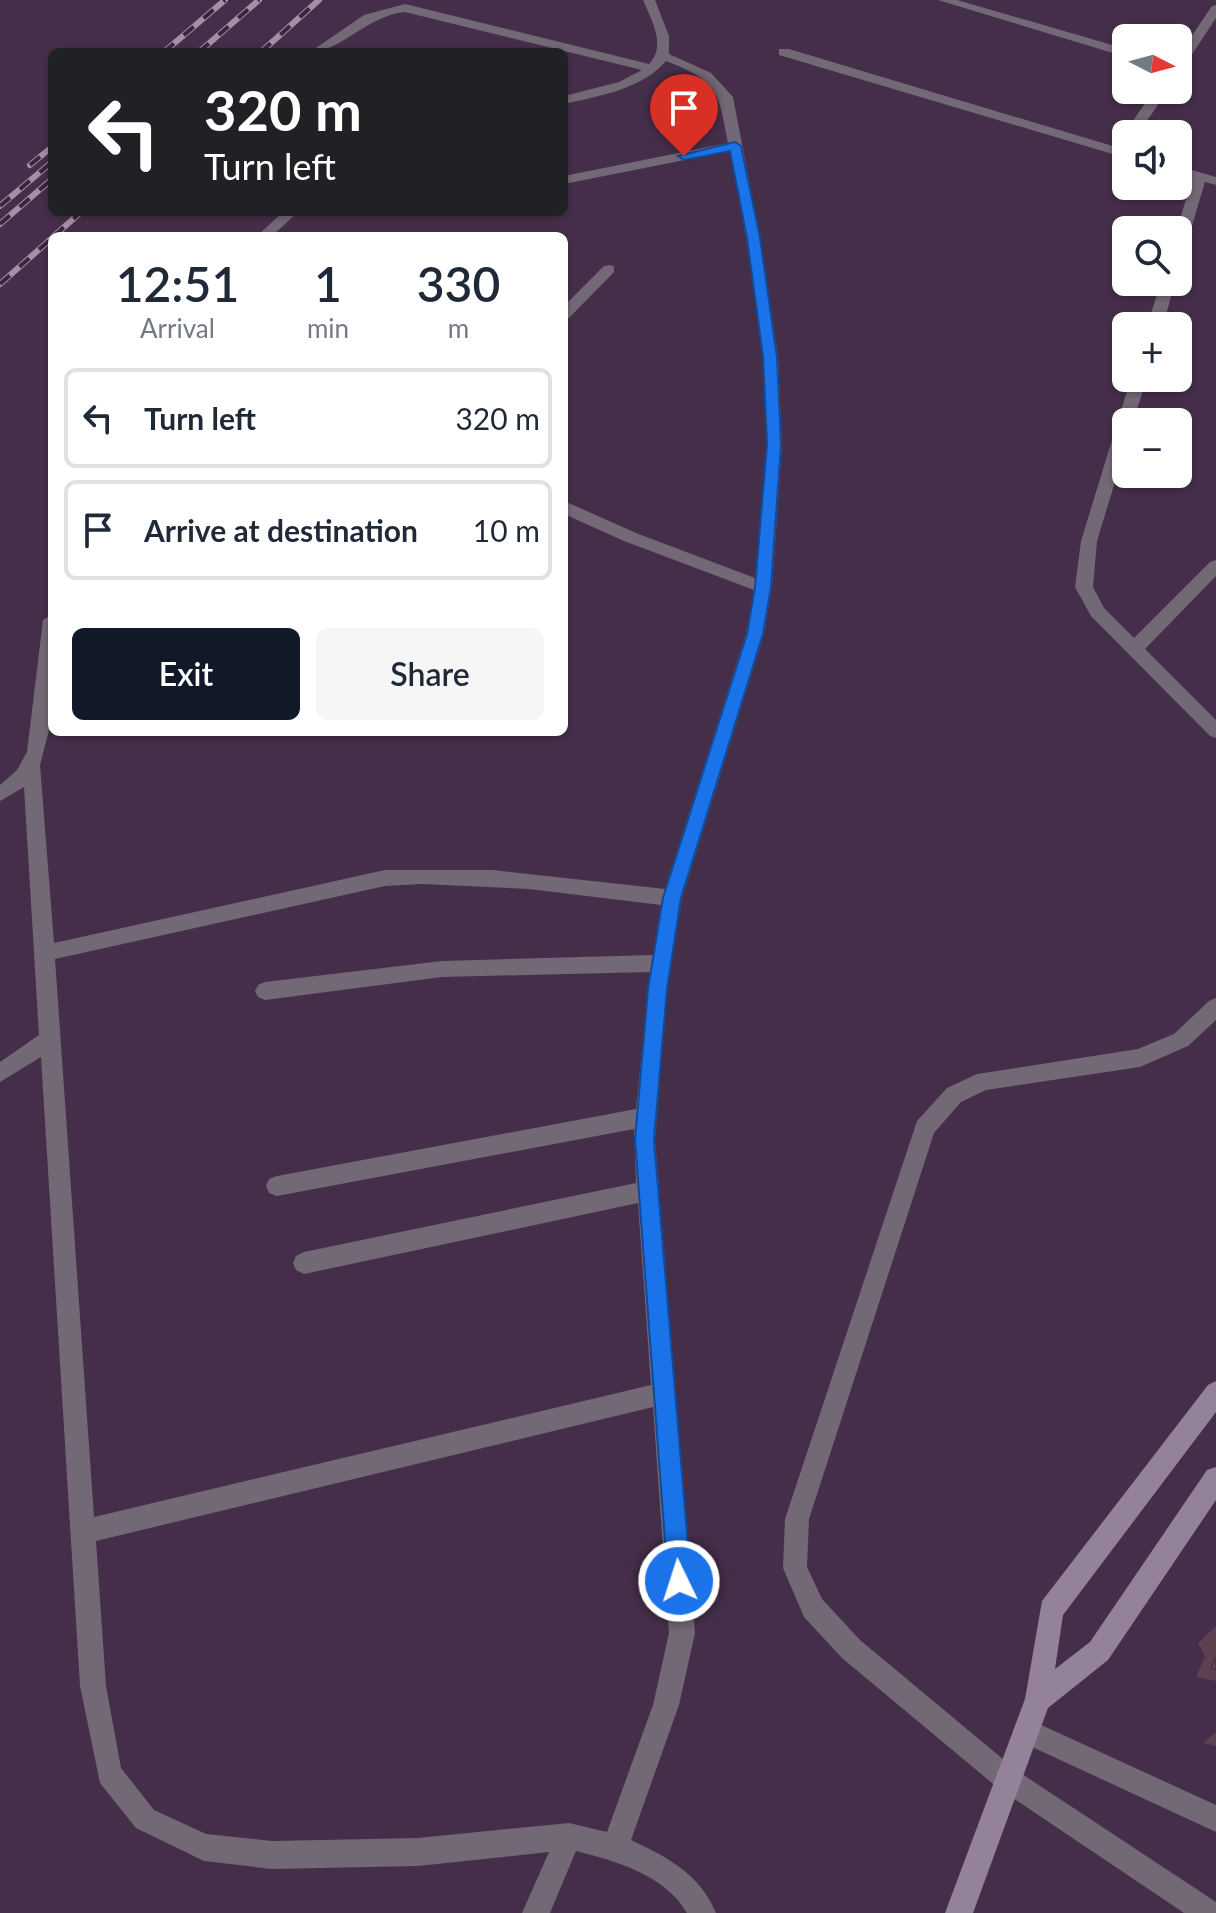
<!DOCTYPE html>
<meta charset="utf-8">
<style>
:root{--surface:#fff;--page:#f6f6f7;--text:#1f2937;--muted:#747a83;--line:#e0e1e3;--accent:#111827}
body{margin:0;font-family:Lato,sans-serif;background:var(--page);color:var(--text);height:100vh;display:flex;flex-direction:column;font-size:30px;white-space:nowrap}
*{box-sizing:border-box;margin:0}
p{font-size:26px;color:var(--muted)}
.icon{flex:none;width:44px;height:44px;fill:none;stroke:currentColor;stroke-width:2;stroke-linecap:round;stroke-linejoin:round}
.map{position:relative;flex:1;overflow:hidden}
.side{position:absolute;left:48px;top:232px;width:520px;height:504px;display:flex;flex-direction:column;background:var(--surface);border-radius:12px;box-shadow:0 2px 6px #0004}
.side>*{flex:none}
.banner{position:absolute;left:48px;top:48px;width:520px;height:168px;border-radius:12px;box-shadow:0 2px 6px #0004;background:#202124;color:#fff;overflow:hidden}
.needle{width:52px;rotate:96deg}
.tools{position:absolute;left:1112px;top:24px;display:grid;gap:16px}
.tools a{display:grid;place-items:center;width:80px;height:80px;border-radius:12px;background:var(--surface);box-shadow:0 2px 6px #0004;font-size:40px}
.pin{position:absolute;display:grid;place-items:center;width:68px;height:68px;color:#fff;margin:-82px -34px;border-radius:50% 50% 50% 0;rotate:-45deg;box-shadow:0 0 8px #0007}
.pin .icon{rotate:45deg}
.me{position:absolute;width:88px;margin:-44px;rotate:356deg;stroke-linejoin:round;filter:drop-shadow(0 0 6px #0008)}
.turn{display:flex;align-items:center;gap:28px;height:168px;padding:0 24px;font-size:36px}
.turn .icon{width:104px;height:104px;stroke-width:2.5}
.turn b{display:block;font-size:56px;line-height:68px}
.eta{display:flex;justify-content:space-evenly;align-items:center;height:136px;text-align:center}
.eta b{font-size:48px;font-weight:600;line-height:56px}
.primary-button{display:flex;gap:16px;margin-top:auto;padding:16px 24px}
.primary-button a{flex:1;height:92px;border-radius:12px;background:var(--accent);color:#fff;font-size:32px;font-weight:600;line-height:92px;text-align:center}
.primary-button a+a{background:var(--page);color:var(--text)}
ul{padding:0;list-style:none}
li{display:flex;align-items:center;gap:24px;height:100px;margin:0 16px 12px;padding:0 8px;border:4px solid var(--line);border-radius:12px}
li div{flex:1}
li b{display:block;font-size:30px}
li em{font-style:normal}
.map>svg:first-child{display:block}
</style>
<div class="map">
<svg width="1216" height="1913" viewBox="0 0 1216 1913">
<rect width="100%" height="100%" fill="#452e49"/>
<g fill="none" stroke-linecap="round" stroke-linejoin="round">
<!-- lane -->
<path fill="#736875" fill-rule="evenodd" d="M1026,1718l190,87v27l-199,-92 -4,-9 4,-9z"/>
<!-- street -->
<g fill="#736875" fill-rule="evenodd">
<path d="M643,0h12l14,36v18l42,19 22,24 27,141 18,119 4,87 -10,143 -8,47 -82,264 -15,91 -12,151 40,493 -16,72 -48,135c36,17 69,34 85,73h-29c-22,-38 -71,-52 -111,-62l-26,62h-28l27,-61 -131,14 -146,3 -68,-8 -68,-33 -36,-45 -20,-97 -39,-629 -41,25v-20l39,-27 -15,-248 -24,14v-16l17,-15 10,-18 16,-132 9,-6 -2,112 -10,39 14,178 331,-73h108l172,19 81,-255 8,-44 -130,-49 -60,-27v-13l72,32 119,45c4,-45 11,-90 11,-135 1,-98 -18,-196 -36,-292l-166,33v-8l164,-33c-10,-53 -9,-61 -62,-82 -24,28 -66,35 -102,43v-8l55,-14 23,-12 -237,-58c-39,4 -64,40 -95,40l54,-37 41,-11 244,60c18,-19 2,-44 -6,-64zM421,884l108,5 132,16 -8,50 -211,6 -177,21 -7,3 -3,6 3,6 7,3 177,-23 208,-5 -14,137 -359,67 -8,3 -3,7 3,7 8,3 357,-67 2,54 -332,69 -8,4 -3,7 3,7 8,4 334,-71 13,182 -557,132 -39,-558 330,-73zM653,1407l16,226 -16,72 -46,127 -38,-9 -151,15 -146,3 -66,-7 -52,-24 -33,-42 -15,-82 -10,-145z"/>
<path d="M938,0h19l169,49v8z"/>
<path d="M1216,5v13l-33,50 -5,1v-13l34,-50z"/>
<path d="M779,49h10l337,101v8l-347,-103z"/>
<path d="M1154,90h14l-30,44h-12v3l-2,-3z"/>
<path d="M1178,166l38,11v8l-11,-3 -20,67 -7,4 -1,-23 15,-52 -14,-4z"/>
<path d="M283,212h15l-26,24h-15z"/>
<path d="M609,265l5,1v6l-45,46 -5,2v-14l40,-40z"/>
<path d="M1161,282h14l-12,44h-16z"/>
<path d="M1131,378h16l-14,44h-7v24l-29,95 -4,46 11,21 30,30 76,-76 6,-2v16l-71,73 71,71v18l-6,-2 -119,-120 -16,-29 6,-46z"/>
<path d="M1216,998v22l-28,26 -48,21 -154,23 -25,12 -27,31 -125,386 -2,48 15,32 38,41 156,130 200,132v11h-32l-186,-125 -156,-130 -38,-41 -21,-49 2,-49 132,-398 30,-33 30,-14 161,-25 36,-15 35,-33z"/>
</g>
<!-- secondary -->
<path fill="#948298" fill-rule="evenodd" d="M1216,1381v31l-153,203 -8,54 35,-27 117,-172 9,-3v33l-108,160 -60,48 -75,205h-28l80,-214 17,-98 166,-216z"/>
<defs>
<g id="rail">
<path d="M164,52l61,-52"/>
<path d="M199,52l60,-52"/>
<path d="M261,52l58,-52"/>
<path d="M30,165l22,-18"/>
<path d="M0,206l52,-44"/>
<path d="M0,224l52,-45"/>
<path d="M54,236l27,-24"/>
<path d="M0,284l52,-46"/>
</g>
</defs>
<!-- rail casing -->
<use href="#rail" stroke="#a290a6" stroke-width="6"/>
<!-- rail -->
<use href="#rail" stroke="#3a243e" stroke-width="4" stroke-dasharray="13" stroke-linecap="butt"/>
</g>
<!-- wall -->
<g fill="#5d4052">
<path d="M1216,1626v55l-20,-4 9,-21 -7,-13z"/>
<path d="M1216,1732v14l-13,-3z"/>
</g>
<!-- building -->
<path fill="#6c4a5f" stroke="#4c3442" stroke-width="2" d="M1216,1657v12l-5,-1z"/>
<!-- route -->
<path fill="#1a73e8" stroke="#114b97" stroke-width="2" d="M735,142l6,4 19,92 17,119 4,87 -10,143 -8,47 -82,264 -14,91 -13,151 37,441 -4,8 -8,3 -8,-3 -3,-8 -33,-441 13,-151 15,-91 84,-264 8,-47 12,-143 -4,-87 -16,-119 -17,-87 -46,9 -6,-4z"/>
</svg>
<div class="tools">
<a><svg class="needle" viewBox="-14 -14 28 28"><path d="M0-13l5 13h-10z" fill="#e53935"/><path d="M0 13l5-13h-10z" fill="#747a83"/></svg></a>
<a><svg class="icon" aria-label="sound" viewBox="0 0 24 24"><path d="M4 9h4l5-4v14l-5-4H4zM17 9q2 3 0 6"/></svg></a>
<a><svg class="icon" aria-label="search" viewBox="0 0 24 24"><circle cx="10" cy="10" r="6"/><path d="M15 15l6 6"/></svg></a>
<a>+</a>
<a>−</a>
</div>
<div class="pin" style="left:684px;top:156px;background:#d93025"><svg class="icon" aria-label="arrive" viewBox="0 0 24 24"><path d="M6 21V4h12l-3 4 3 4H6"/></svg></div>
<svg class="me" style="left:679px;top:1581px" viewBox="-20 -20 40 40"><circle r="17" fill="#1a73e8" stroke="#fff" stroke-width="3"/><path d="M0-11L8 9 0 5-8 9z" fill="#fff"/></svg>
<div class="banner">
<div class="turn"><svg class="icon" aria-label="left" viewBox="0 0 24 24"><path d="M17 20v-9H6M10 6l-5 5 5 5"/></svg><div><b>320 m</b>Turn left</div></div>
</div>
<section class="side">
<div class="eta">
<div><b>12:51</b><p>Arrival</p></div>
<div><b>1</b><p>min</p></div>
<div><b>330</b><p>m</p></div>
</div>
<ul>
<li><svg class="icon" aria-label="left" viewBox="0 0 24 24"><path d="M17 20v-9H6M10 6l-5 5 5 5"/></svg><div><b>Turn left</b></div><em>320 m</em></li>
<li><svg class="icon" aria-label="arrive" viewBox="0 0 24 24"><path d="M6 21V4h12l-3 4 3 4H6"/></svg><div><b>Arrive at destination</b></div><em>10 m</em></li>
</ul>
<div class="primary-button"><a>Exit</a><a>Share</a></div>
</section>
</div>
